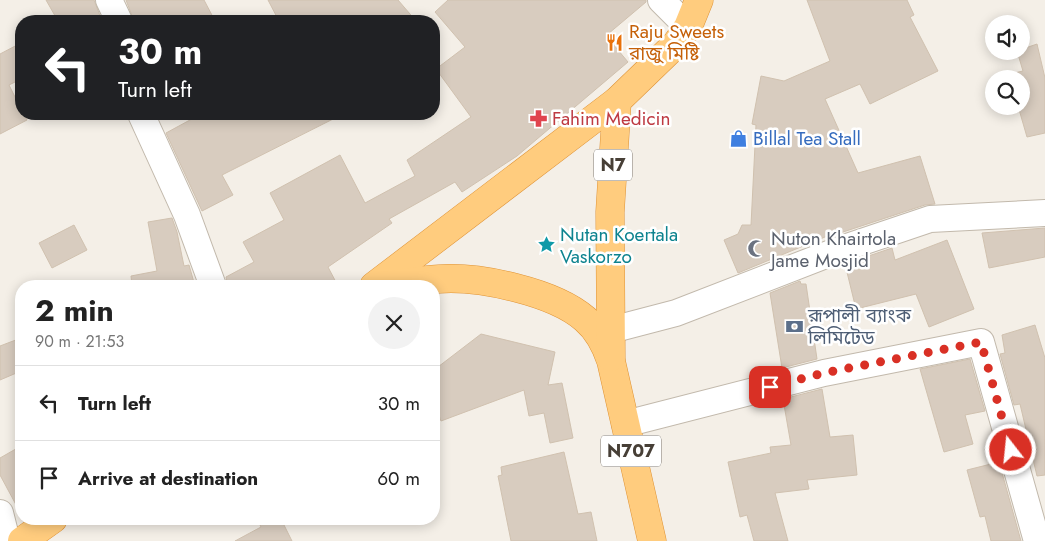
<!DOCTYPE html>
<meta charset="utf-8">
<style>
:root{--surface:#fff;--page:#f2f2f2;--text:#222;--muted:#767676;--line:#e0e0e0}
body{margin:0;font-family:Jost,"Noto Sans Bengali",sans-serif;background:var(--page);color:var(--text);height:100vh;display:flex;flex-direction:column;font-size:19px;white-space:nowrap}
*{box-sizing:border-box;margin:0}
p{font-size:16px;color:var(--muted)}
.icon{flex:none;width:28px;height:28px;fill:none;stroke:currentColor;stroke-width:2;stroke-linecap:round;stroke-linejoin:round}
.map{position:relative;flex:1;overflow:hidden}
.sheet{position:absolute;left:15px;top:280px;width:425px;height:245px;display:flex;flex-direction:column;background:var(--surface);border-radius:20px;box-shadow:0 2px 12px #0003}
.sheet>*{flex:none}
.banner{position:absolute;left:15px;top:15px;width:425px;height:105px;border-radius:20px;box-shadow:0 2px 12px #0003;background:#202124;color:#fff;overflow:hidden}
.controls{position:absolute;left:985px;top:15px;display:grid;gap:10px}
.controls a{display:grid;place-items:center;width:45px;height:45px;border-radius:50%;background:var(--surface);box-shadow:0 2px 12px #0003;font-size:25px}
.pin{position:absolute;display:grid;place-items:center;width:42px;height:42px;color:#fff;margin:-21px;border-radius:10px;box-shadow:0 2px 8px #0006}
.me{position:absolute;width:55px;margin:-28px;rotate:344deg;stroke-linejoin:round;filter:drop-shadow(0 0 4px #0008)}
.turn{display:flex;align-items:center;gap:18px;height:105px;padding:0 20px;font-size:22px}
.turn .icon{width:65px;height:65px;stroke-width:2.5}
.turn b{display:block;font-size:35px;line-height:42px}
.round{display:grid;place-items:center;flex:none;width:52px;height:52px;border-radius:26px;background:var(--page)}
.overview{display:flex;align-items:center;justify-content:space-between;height:85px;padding:0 20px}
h1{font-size:30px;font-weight:700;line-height:38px}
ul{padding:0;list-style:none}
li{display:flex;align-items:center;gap:15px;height:75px;padding:0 20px;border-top:1px solid var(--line)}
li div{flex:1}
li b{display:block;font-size:19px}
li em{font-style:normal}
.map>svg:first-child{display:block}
</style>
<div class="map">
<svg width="1045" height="541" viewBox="0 0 1045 541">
<rect width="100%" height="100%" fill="#f4efe7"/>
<!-- building -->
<g fill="#d8ccbf" stroke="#d0c1af">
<path d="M46,0h48l8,21h-44z"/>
<path d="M126,0h78l11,21h-81z"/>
<path d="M268,0h130l18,21h-137z"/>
<path d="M448,0h198v2l-38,32 2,2 -2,2 20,24 -111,94 -55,36 -7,-10 -66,37 3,4 -64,44 10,19h-110l-2,-9 28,-15 -11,-20 41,-22 -14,-27 70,-38 25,48 50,-27 -8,-16 64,-43 -35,-48 29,-22 -30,-35z"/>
<path d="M807,0h100l7,15 -4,2 28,54 -68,33 -10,-20 -35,15 33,74 62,-17 15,48 -10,1 -88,29v-2l-99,41 -14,-33 14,-6 4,-9h9l5,-100 -4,-1 9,-48 23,5 46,-20z"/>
<path d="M21,43v36l-12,6 12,24v5h3l3,6 -27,14v-80z"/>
<path d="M1037,44l8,34v55l-18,4 -9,-31h3v-27h-10l-1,-5 13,-3 -6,-20z"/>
<path d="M201,114h142l-121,61 11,20 -31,16 -36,-78z"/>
<path d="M172,218l5,14 7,34 5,-1 6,21h-63l-1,-10 26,-5 -9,-49z"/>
<path d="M74,225l13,25 -35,18 -13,-25z"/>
<path d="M1045,228v29l-56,11 -7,-35z"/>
<path d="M947,240l27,69 -45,18 -13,-33 -60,15 -11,-45 47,-16 3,12z"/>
<path d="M800,281l1,3h5l11,75 -35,9 -12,-75z"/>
<path d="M1035,325l10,33v117l-8,1 -17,-72 -6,1 -14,-51 5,-1 -3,-18z"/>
<path d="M481,334l74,18 -7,33 14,-2 11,55 -23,5 -6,-30 -15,3 -5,-26 -83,31 -7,-20v-31z"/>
<path d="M21,338v33l-21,9v-34z"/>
<path d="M970,359l15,52 -20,4 8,29 -29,8 -24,-83z"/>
<path d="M822,389l8,48 23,-2 4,40 -50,5 2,9 -34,4 13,48h-34l-7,-26 -7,2 -12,-55 43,-9 -1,-6 21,-2 -8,-46z"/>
<path d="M21,446v68l-21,-39v-17z"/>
<path d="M564,452l14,62 13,-2 6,29h-86l-13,-65 4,-1 -1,-8z"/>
<path d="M999,462l22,79h-30l-6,-25 -5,1 -13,-47z"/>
<path d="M257,519h24l11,22h-57l26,-14z"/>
</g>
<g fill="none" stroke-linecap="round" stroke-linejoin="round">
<defs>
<g id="minor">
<path d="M109,0l10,21"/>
<path d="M661,0l27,27"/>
<path d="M141,114l46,101 26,71"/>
<path d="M611,330l65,-17 168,-65 86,-29 115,-6"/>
<path d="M625,424l199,-51 157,-31 56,199"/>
<path d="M0,513l7,28"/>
</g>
<g id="trunk">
<path d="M374,286l243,-185"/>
<path d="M382,286c19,-2 38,-6 57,-7 41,-3 115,13 146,40 13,11 21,27 26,42l41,180"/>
<path d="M611,357l-1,-145 7,-111 59,-57 12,-17 11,-27"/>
<path d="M22,541l31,-22"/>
</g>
</defs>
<!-- minor casing -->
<use href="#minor" stroke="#c2b9ac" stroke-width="28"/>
<!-- trunk casing -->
<use href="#trunk" stroke="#df9336" stroke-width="29"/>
<!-- minor -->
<use href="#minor" stroke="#fff" stroke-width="26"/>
<!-- trunk -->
<use href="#trunk" stroke="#ffcc7e" stroke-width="28"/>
</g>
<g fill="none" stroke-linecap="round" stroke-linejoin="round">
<!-- route -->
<path stroke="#d93025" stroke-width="9" stroke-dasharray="0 16.2" d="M770,387l54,-14 157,-31 30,108"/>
</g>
<!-- icons -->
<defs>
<symbol id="restaurant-bare" viewBox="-9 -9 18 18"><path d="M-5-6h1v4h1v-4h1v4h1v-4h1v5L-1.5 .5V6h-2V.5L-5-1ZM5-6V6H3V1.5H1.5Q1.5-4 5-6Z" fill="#e8710a" stroke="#fff" stroke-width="2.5" paint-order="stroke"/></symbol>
<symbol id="pharmacy-bare" viewBox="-9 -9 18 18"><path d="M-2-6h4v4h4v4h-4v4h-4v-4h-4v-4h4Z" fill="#e0444e" stroke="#fff" stroke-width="2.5" paint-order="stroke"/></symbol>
<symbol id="shop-bare" viewBox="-9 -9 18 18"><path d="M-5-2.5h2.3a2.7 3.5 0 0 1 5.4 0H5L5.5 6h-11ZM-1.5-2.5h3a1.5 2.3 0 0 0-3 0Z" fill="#3f7fe0" stroke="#fff" stroke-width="2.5" paint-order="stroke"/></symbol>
<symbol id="sight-bare" viewBox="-9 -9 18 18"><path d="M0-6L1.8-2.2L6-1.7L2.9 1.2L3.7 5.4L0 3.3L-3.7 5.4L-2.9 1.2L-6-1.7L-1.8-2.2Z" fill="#0f9aa8" stroke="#fff" stroke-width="2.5" paint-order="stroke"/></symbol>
<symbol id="mosque-bare" viewBox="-9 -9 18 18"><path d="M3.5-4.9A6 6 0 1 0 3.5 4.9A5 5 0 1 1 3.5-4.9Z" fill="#6b7280" stroke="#fff" stroke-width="2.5" paint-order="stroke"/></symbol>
<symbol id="bank-bare" viewBox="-9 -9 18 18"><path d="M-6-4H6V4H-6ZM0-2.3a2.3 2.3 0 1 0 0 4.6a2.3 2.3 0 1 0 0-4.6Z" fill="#5c6f8a" stroke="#fff" stroke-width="2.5" paint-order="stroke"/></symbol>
</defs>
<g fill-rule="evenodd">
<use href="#restaurant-bare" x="602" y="30" width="25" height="25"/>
<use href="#pharmacy-bare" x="526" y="106" width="25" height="25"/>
<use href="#shop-bare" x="726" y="126" width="25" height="25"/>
<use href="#sight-bare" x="534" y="232" width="25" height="25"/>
<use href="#mosque-bare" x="744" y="236" width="25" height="25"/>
<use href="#bank-bare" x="782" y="314" width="25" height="25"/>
</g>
<g text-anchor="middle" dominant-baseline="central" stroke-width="5" stroke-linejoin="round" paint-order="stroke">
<!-- shield labels -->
<g fill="#fff" stroke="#7e7972" stroke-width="1">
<rect x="594" y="149.5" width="38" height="31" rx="4"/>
<rect x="601" y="435.5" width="60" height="31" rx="4"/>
</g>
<g font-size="18" font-weight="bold" fill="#473f36">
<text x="613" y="165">N7</text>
<text x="631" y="451">N707</text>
</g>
<!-- food labels -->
<g font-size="19" fill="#c56008" stroke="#fff" text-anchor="start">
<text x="629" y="31">Raju Sweets<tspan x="629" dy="22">রাজু মিষ্টি</tspan></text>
</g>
<!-- health labels -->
<g font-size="19" fill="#be3a42" stroke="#fff" text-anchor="start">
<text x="552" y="118">Fahim Medicin</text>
</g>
<!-- shop labels -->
<g font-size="19" fill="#366cbe" stroke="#fff" text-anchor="start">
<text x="753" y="138">Billal Tea Stall</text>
</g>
<!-- culture labels -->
<g font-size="19" fill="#0d838f" stroke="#fff" text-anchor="start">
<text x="560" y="234">Nutan Koertala<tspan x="560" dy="22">Vaskorzo</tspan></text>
</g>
<!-- worship labels -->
<g font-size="19" fill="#5b616d" stroke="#fff" text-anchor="start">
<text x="771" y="238">Nuton Khairtola<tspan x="771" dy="22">Jame Mosjid</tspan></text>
</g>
<!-- service labels -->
<g font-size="19" fill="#4e5e75" stroke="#fff" text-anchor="start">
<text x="808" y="315">রূপালী ব্যাংক<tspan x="808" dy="22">লিমিটেড</tspan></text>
</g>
</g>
</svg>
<div class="controls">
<a><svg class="icon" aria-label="sound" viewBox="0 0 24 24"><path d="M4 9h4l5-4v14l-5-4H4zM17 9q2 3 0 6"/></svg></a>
<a><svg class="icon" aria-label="search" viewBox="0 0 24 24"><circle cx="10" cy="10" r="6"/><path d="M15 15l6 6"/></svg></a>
</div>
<div class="pin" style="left:770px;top:387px;background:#d93025"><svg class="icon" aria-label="arrive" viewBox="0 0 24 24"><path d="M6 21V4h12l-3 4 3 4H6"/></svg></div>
<svg class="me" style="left:1011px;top:450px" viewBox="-20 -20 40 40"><circle r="17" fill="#d93025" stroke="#fff" stroke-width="3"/><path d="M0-11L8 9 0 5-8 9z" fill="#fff"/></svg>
<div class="banner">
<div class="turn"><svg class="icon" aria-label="left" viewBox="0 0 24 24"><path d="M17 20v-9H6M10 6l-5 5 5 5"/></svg><div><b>30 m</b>Turn left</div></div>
</div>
<section class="sheet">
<div class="overview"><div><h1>2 min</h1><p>90 m · 21:53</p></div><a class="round"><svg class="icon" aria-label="close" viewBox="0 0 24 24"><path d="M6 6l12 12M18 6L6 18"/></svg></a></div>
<ul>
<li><svg class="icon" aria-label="left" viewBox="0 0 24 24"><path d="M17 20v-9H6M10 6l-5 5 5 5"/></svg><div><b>Turn left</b></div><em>30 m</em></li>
<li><svg class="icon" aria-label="arrive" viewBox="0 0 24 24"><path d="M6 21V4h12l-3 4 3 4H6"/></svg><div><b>Arrive at destination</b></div><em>60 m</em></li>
</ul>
</section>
</div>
